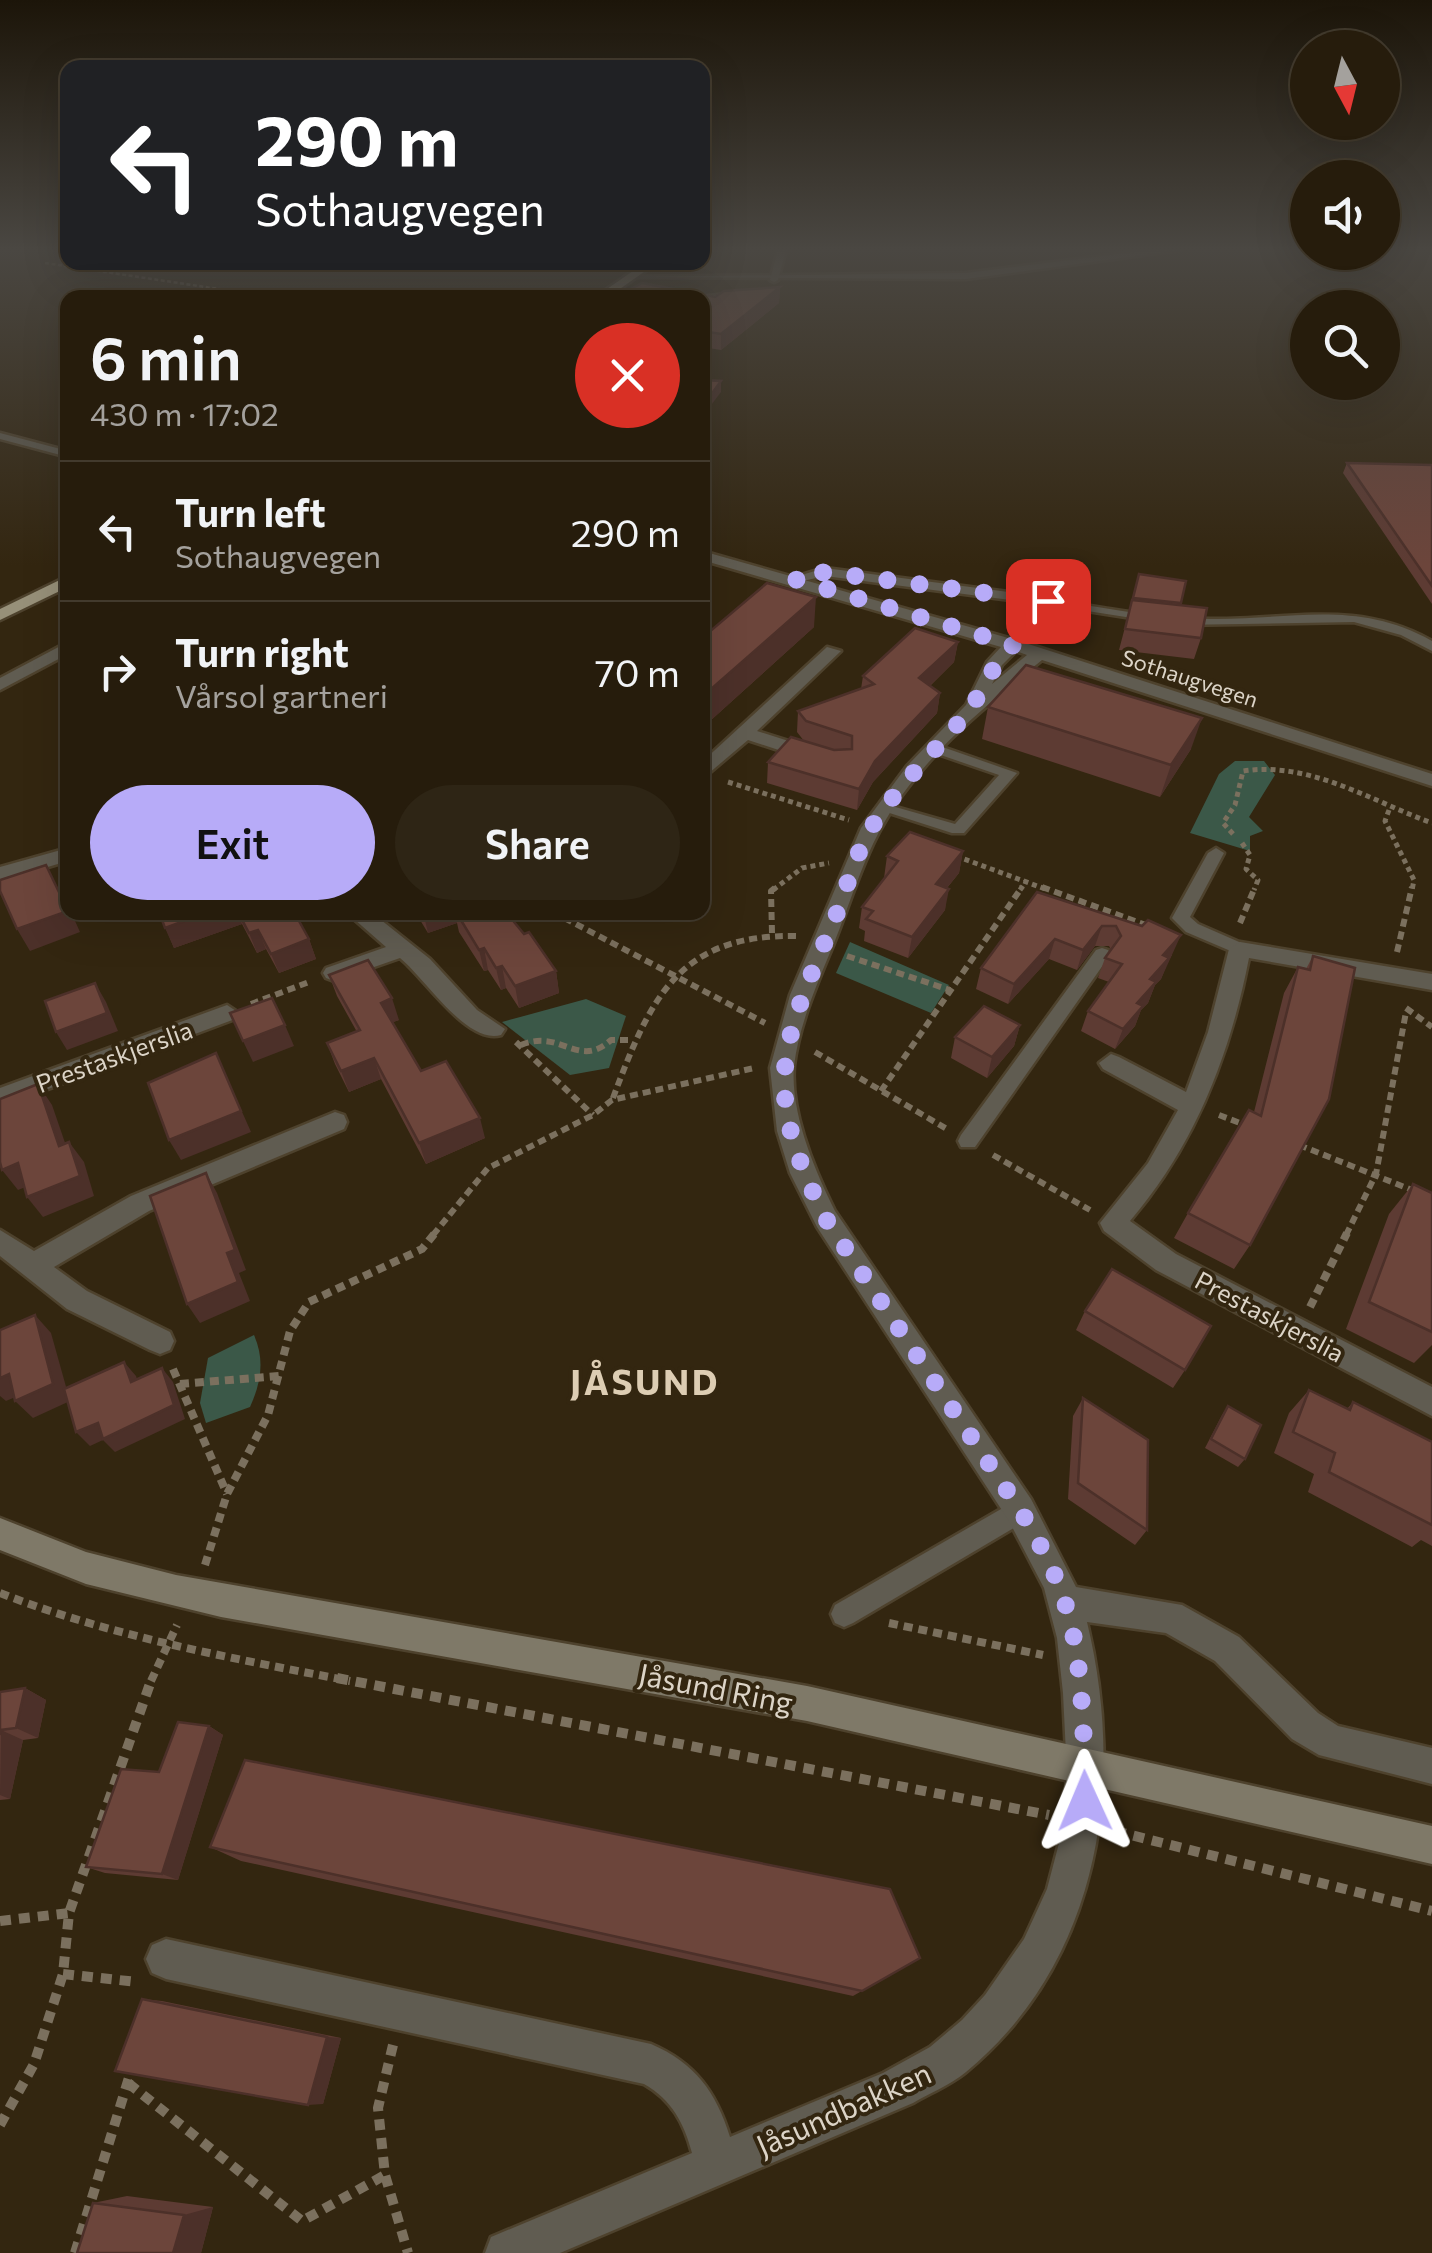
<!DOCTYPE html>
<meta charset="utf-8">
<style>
:root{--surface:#261c0c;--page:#2e2515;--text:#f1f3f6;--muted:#a4a19d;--line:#423a2d;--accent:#b7abf8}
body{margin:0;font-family:Commissioner,sans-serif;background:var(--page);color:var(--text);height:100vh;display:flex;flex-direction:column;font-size:38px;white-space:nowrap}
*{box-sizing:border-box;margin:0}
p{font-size:32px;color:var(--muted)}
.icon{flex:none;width:55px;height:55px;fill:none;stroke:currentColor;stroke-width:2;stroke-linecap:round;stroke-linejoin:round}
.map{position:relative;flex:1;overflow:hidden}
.side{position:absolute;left:60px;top:290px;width:650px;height:630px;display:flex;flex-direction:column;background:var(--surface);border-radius:20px;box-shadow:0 10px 40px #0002,0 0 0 2px var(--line)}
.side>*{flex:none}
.top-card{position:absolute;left:60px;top:60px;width:650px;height:210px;border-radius:20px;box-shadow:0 10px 40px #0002,0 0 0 2px var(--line);background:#202124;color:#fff;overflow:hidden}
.needle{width:65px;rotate:173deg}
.tools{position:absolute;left:1290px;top:30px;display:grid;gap:20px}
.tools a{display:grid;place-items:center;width:110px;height:110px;border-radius:50%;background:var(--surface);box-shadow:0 10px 40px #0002,0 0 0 2px var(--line);font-size:50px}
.pin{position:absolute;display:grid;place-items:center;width:85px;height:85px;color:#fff;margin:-42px;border-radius:20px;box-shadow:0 5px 15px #0006}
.me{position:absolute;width:110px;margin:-55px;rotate:359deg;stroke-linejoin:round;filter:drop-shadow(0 0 8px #0008)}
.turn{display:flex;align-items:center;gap:35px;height:210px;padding:0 30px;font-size:45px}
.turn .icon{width:130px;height:130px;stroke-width:2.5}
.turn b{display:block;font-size:70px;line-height:85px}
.round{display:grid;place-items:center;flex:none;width:105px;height:105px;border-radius:52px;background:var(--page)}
.headline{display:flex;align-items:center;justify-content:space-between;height:170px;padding:0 30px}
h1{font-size:60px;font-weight:600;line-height:75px}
.button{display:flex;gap:20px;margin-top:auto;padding:20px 30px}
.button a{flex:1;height:115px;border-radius:60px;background:var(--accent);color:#111;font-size:40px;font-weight:600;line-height:115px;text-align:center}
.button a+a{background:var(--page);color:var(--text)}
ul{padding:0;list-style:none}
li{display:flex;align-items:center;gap:30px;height:140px;padding:0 30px;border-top:2px solid var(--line)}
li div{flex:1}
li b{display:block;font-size:38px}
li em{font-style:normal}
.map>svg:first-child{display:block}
</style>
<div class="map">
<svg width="1432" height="2253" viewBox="0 0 1432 2253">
<rect width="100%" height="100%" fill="#332610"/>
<!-- green -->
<g fill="#3b5848">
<path d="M1235,761h29l11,14 -26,42 14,14 -13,5v15l-60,-18 29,-59z"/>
<path d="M850,942l99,43 -18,28 -95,-40z"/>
<path d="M586,999l40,17 -17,52 -39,7 -68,-53z"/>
<path d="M254,1335c11,25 7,48 -4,72l-44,16 -6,-20 8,-45z"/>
</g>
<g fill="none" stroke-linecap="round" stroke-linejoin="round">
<defs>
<g id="service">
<path d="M778,250h8l-8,30 -4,2 -4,-2z"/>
<path d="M749,291l-3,5 -44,4 -8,-2z"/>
<path d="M0,433l68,18v6l-68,-18z"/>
<path d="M1062,563l6,4 -15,10 -2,19 13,6c49,7 98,17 147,17 80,1 146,-20 221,22v10l-31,-16 -47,-13 -177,3 -128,-20 -224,-29 -31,7 -6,-4 37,-11 213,28 5,-24z"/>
<path d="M934,744l83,29 -53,60h-12l-75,-24 8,-5 70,20 44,-49 -70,-24 -2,-3z"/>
<path d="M1216,848l8,5 -34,64 8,7 48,21 3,4 -9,6 -54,-23 -14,-14 36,-65z"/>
<path d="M1102,948l6,2 3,4 -3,4 -133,189h-14l-3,-6 3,-6 135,-185z"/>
<path d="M1020,1498l9,3 4,9 -4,9 -176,104 -9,4 -9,-4 -4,-9 4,-9z"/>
</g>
<g id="minor">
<path d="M1151,250h29l-214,29 -341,-2 341,-4z"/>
<path d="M702,551l317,90 413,133v12l-390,-126c-59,48 -125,101 -162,170 -19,35 -31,76 -46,113 -16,39 -35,81 -40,123 -4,47 21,105 41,145l196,288 45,88 106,18 57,32 79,76 20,13 94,22v36l-113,-29 -27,-16 -77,-78 -49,-28 -79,-11c39,161 13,339 -121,450 -16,13 -36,21 -53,31l-353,150h-75l6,-16 201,-84c-8,-30 -20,-53 -48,-69l-478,-105 -14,-6 -6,-14 6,-14 14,-6 485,105c44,19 65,48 79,93l153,-64 47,-26 32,-27 23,-25 39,-56 23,-50 17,-65 3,-50 -4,-81 -6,-55 -13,-50 -35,-67 -192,-294 -27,-54 -13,-42 -7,-63 20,-73 71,-167 46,-62 59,-61 21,-43 14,-15 -299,-87zM1016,651l11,4 -35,29 10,-19z"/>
<path d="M68,642v12l-68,36v-12z"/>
<path d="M827,647l14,4 -84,80 66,21v8h-14l-61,-20 -46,39v-17z"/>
<path d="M68,848v13l-68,20v-14z"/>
<path d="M346,912h25l59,47 47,51 28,19 -4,6c-34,10 -76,-57 -101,-77l-66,23 -8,-3 -3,-5 3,-5 60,-21z"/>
<path d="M1240,942l192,32v16l-183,-32c-19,97 -54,187 -119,263l46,33 256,133v29l-276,-146 -52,-39 -4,-8 48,-60 30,-53 -75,-41 -4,-6 12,-9 8,3 67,35 22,-60 21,-83z"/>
<path d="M227,1005l12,8 -4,6 -235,88v-19z"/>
<path d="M335,1112l9,3 3,7 -3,7 -195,82 -95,56 33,24 83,41 4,9 -4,9 -10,4 -10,-4 -83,-41 -67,-53v-26l34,21 97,-55z"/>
</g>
<path id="secondary" d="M0,1518l86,34 90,23 631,111 625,140v38l-625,-143 -586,-104 -135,-33 -86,-34z"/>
<g id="primary">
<path d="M646,262h12l-51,36h-13z"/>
<path d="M68,576v11l-68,33v-11z"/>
</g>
</defs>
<!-- service casing -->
<use href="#service" stroke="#4e422d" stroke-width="5"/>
<!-- minor casing -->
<use href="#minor" stroke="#4e422d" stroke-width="5"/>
<!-- secondary casing -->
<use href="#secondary" stroke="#4e422d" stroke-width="5"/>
<!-- primary casing -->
<use href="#primary" stroke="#4e422d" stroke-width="5"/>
<!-- path-far4 -->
<path stroke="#7b705e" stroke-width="2.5" stroke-dasharray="4 2.5" stroke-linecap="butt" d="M45,263l234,35"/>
<!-- path-far3 -->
<g stroke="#7b705e" stroke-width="5" stroke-dasharray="5 4" stroke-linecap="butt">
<path d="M728,782l121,38"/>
<path d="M1389,810l-4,11 29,59 -2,10"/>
<path d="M1233,834l-10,-11 12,-18 8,-34c67,-10 128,30 189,52"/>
<path d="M1242,843l8,12 -4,14 12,11 -4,10"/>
<path d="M956,856l92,34"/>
<path d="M773,890l29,-22 27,-5"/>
<path d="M1020,890l6,-9"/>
</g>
<!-- path-far2 -->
<g stroke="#7b705e" stroke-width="6" stroke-dasharray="8 5" stroke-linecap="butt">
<path d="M1042,887l109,40"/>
<path d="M553,912l212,111"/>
<path d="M1240,923l15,-36"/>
<path d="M772,933l-1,-42 5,-4"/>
<path d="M1397,952l15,-65"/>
<path d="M847,956l103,34"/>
<path d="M251,1004l58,-22"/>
<path d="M1406,1008l26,19"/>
<path d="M516,1042l77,73"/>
<path d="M521,1045c40,-17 57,25 90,-5h22"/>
<path d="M815,1052l132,77"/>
<path d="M881,1091l141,-204"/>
<path d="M613,1098c37,-99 65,-164 183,-162"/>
<path d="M1219,1115l26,10"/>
<path d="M1299,1145l133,53"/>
<path d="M993,1155l97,55"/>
<path d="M433,1235l55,-67 105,-53 19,-15 142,-32"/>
<path d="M1346,1235l30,-61 30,-162"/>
</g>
<!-- path-far1 -->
<g stroke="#7b705e" stroke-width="8" stroke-dasharray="9 6" stroke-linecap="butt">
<path d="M1310,1307l37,-74"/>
<path d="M173,1369l54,125"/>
<path d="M180,1384l99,-8"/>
<path d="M205,1565l22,-71 41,-79 22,-84 19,-29 113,-53 13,-16"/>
<path d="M0,1593c113,44 231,65 350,88"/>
<path d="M889,1623l154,32"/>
<path d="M151,1681l26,-56"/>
</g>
<!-- path -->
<g stroke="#7b705e" stroke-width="10" stroke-dasharray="11 8" stroke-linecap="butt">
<path d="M337,1678l712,137"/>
<path d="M1115,1831l317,80"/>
<path d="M0,1921l69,-8"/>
<path d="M63,1974l74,8"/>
<path d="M393,2045l-15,63 7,67 23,78"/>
<path d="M128,2083l174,138 83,-46"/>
<path d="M0,2125l34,-61 29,-90 6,-61 83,-235"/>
<path d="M75,2253l57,-185"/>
</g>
<!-- service -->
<use href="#service" fill="#605c51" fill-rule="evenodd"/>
<!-- minor -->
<use href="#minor" fill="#605c51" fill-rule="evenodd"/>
<!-- secondary -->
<use href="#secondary" fill="#7f7968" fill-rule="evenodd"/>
<!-- primary -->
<use href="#primary" fill="#979079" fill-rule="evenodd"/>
</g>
<!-- wall -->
<g fill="#5d3b33">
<path d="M780,287l-1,16 -58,47 -19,-3v-49z"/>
<path d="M1347,463l85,2v139l-89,-131z"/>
<path d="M1139,574l42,29 -1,2 21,33 -7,21 -75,-9z"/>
<path d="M814,627l-104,94 -8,-2v-81z"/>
<path d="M958,642l-4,20 -24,24 10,7 -3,20 -64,69 -16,28 -90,-27 1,-21 36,-21 -7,-9 1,-21 63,-22 2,-13z"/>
<path d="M988,707l203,42 -31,48 -178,-58z"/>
<path d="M963,851l-4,22 -12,15 -2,22 -37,48 -44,-17 1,-10 -6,-3 3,-21 22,-29 3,-22z"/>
<path d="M1037,892l105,34 30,29 -3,4 -8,20 -6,6 -7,18 -7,7 -6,16 -20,23 -34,-18 7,-20 21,-29 -11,-4 7,-20 6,-8 -2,-4h-14l-18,24 -28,-11 -41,45 -32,-15 5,-21z"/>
<path d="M159,912h135l15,27 7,20 -37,14 -13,-24 -9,4 -15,-29 -68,24z"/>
<path d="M405,912h101l50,59 3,22 -40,15 -13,-20 -5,2 -13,-20 -4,1 -25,-39 -2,-9 -29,10 -11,-18 -9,3z"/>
<path d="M1313,956l-63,289 -16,24 -60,-31 14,-25 66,-101 30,-119 14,-26 8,2z"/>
<path d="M329,975l70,45 -6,2 28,49 64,67 -59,26 -45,-85 -32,13 -14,-28 -8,-21 30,-11 -20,-36z"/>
<path d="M1020,1025l-6,21 -27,32 -36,-20 4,-21z"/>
<path d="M1413,1184l19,148v13l-18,18 -68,-34 43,-115z"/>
<path d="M1085,1311l100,59 -12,18 -97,-58z"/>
<path d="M1309,1390l38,19 6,-7 79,40v104l-11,-6 -9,7 -104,-55 6,-18 -40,-21 15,-40z"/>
<path d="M1083,1398l64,132 -12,15 -67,-46 5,-83z"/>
<path d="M1228,1406l17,53 -7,8 -33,-19 17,-33z"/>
<path d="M25,1688l21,12 -8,38 -15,2 -13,59 -10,1v-108z"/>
<path d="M209,1726l14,9 -45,145 -73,-7 -19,-6 73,-95z"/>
<path d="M210,1847l710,111 -67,38 -612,-135z"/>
<path d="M142,1999l20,2 179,37 -18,66z"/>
<path d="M127,2196l86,11 -12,46h-124l16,-50z"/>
</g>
<!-- shaded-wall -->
<g fill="#4c3029">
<path d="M780,287l-1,16 -58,47v-16z"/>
<path d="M721,381v11l-19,25v-10z"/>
<path d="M816,597l-2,30 -104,94v-31z"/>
<path d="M958,642l-4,20 -38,37 3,-21z"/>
<path d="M940,693l-3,20 -64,69 -16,28 2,-21 16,-28z"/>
<path d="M1202,718l-11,31 -31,48 11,-32z"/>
<path d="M963,851l-4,22 -27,33 4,-22z"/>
<path d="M949,889l-4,21 -37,48 4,-21z"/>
<path d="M68,911v1h3l9,20 -50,19 -13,-22z"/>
<path d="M209,912h28l5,12 -68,24 -9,-20z"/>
<path d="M407,912h10v3l-9,3z"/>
<path d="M423,912h32l2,11 -29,10z"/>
<path d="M1102,926l-7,20 -18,24 6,-20z"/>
<path d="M258,930l8,19 -9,4 -8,-20z"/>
<path d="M1181,935l-20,44 -6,6 -7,18 -7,7 -6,16 -20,23 8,-20 40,-74z"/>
<path d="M309,939l7,20 -37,14 -8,-19z"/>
<path d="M1055,939l-6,20 -41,45 6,-20z"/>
<path d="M484,948l4,22 -4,1 -5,-21z"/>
<path d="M502,966l4,22 -5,2 -5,-22z"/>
<path d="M556,971l3,22 -40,15 -4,-22z"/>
<path d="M95,983l11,19 12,29 -51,19 -11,-18z"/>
<path d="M392,998l7,22 -11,4 -7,-21z"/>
<path d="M285,1025l9,21 -41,16 -10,-21z"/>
<path d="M1020,1025l-6,21 -27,32 5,-21z"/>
<path d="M216,1053l35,79 -70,28 -12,-20z"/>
<path d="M374,1058l7,21 -32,13 -8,-21z"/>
<path d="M38,1084l14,21 21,61 -14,-20z"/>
<path d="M480,1118l5,20 -59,26 -7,-21z"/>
<path d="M69,1142l15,20 10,34 -51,21 -16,-20z"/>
<path d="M18,1163l15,21 -15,6 -16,-20z"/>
<path d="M206,1173l11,20 29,77 -7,3 11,28 -50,22 -13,-19 40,-51z"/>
<path d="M35,1315l16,18 19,68 -37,17 -18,-17z"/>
<path d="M124,1362l12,14 7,20 -12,-14z"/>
<path d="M162,1368l11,14 12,37 -70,33 -12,-12 -13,6 -14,-14z"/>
<path d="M9,1374l18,18 -21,9 -6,-5v-18z"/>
<path d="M25,1688l21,12 -8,38 -22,-10z"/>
<path d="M209,1726l14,9 -45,145 -16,-6z"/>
<path d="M1,1730l22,10 -13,59 -10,-4z"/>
<path d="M327,2037l14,1 -18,66 -15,1z"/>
<path d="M213,2207l-12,46h-28l11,-38z"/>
</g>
<!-- building -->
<g fill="#6c453b" stroke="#4c3029" stroke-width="2.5">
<path d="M642,283l73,14 9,-6 56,-4 -59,47 -19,-3v-33h-88z"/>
<path d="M702,380l19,1 -19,26z"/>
<path d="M1347,463l85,2v121z"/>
<path d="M1139,574l47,7 -5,22 -48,-5z"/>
<path d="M767,583l49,14 -106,93 -8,-2v-50z"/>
<path d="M1132,600l75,8 -6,30 -76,-9z"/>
<path d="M915,628l43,14 -39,36 21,15 -65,68 -16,28 -91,-27 23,-25 43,13 18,-1v-13l-46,-15 -8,-10 76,-27 -11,-8z"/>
<path d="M1026,665l176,53 -31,47 -183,-58z"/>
<path d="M910,832l53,19 -27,33 13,5 -37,48 -46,-18 7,-8 -11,-4 36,-46 -11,-5z"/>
<path d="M46,865l22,46 -51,18 -17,-38v-11z"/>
<path d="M1037,892l105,34 6,-6 33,15 -18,20 6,3 -19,21 6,3 -19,21 6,3 -20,23 -35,-18 34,-47 -17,-6 16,-22 -5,-10h-14l-19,24 -28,-11 -41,45 -33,-16z"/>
<path d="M159,912h50l-44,16z"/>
<path d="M238,912h56l15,27 -38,15 -13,-24 -9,3z"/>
<path d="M456,912h50l18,22 5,-2 27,39 -41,15 -13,-20 -6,2 -12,-20 -5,2z"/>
<path d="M1313,956l42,12 -26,131 -79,146 -62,-32 61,-103 12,6 37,-149 12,3z"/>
<path d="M368,960l24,38 -11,5 40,68 25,-10 34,57 -61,25 -45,-85 -33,13 -14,-28 33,-13 -31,-55z"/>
<path d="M95,983l12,30 -51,19 -11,-31z"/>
<path d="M272,998l13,27 -42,16 -13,-28z"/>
<path d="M984,1006l36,19 -28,32 -37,-20z"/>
<path d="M216,1053l25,58 -72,29 -21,-57z"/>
<path d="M38,1084l21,62 10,-4 11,34 -53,21 -9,-34 -16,7 -2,-8v-63z"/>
<path d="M206,1173l29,77 -8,3 11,29 -51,22 -37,-108z"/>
<path d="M1413,1184l19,9v139l-63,-30z"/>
<path d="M1112,1269l99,57 -26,44 -100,-59z"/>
<path d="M35,1315l18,69 -38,17 -6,-27 -9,4v-48z"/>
<path d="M124,1362l7,20 31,-14 12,37 -71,34 -5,-16 -22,9 -12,-43z"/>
<path d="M1309,1390l41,20 3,-8 79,40v83l-103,-53 6,-19 -42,-21z"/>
<path d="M1083,1398l65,42 -1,90 -69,-47z"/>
<path d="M1228,1406l33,19 -16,34 -34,-20z"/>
<path d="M25,1688l-9,40 -15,2 -1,5v-43z"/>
<path d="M178,1722l31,4 -47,148 -76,-7 35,-98 38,3z"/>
<path d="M245,1760l645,129 30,69 -58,33 -652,-144z"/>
<path d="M142,1999l185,38 -19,68 -193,-34z"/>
<path d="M93,2203l91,12 -11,38h-96z"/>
</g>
<!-- sky -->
<linearGradient id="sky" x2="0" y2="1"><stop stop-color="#1c1509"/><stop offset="0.44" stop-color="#4a4742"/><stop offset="1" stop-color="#4a4742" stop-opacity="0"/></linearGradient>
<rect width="1432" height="566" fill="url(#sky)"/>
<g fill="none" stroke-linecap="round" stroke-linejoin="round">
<!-- route -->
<path stroke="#b7abf8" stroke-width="18" stroke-dasharray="0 32.4" d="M1048,601l-223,-29 -31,7 219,66c-22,20 -29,46 -47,69 -30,37 -66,69 -93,111 -18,28 -27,67 -40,98 -54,126 -72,167 -7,296l194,291c48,78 58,122 63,213 1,26 4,52 2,78"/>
</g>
<g text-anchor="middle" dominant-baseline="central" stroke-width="8" stroke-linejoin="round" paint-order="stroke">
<!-- far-street labels -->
<g font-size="22" fill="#dcd4c7" stroke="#332610">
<text transform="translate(1190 678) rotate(18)">Sothaugvegen</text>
</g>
<!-- street labels -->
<g font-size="25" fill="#dcd4c7" stroke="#332610">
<text transform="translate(114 1056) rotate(-20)">Prestaskjerslia</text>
<text transform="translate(1270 1316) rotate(28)">Prestaskjerslia</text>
</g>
<!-- near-street labels -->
<g font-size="30" fill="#dcd4c7" stroke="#332610">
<text transform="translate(716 1687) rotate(11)">Jåsund Ring</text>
<text transform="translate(843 2108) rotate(-24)">Jåsundbakken</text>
</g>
<!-- district labels -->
<g font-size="35" font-weight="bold" letter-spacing="2.5" fill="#ddcdb3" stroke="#332610">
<text x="645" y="1380">JÅSUND</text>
</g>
</g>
</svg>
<div class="tools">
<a><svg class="needle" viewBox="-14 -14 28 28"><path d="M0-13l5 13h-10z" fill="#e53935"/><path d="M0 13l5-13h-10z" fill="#a4a19d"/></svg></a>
<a><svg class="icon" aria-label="sound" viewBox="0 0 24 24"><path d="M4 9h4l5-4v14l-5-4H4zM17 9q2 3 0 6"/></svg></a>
<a><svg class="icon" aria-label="search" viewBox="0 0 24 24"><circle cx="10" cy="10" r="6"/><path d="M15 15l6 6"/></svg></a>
</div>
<div class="pin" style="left:1048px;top:601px;background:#d93025"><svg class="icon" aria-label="arrive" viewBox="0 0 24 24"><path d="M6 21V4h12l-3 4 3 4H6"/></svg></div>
<svg class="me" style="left:1085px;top:1801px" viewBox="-20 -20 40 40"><path d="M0-17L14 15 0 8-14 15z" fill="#b7abf8" stroke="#fff" stroke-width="4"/></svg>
<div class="top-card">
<div class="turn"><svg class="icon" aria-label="left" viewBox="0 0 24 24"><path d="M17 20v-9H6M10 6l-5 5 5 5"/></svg><div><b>290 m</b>Sothaugvegen</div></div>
</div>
<section class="side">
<div class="headline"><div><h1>6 min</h1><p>430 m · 17:02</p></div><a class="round" style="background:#d93025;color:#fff"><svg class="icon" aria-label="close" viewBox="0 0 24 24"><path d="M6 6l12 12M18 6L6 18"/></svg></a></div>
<ul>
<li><svg class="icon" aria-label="left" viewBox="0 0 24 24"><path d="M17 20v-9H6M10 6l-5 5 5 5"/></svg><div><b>Turn left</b><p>Sothaugvegen</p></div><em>290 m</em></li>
<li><svg class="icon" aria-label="right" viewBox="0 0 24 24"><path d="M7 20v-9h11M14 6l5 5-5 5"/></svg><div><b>Turn right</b><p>Vårsol gartneri</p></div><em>70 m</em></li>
</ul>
<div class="button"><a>Exit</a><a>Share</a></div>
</section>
</div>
